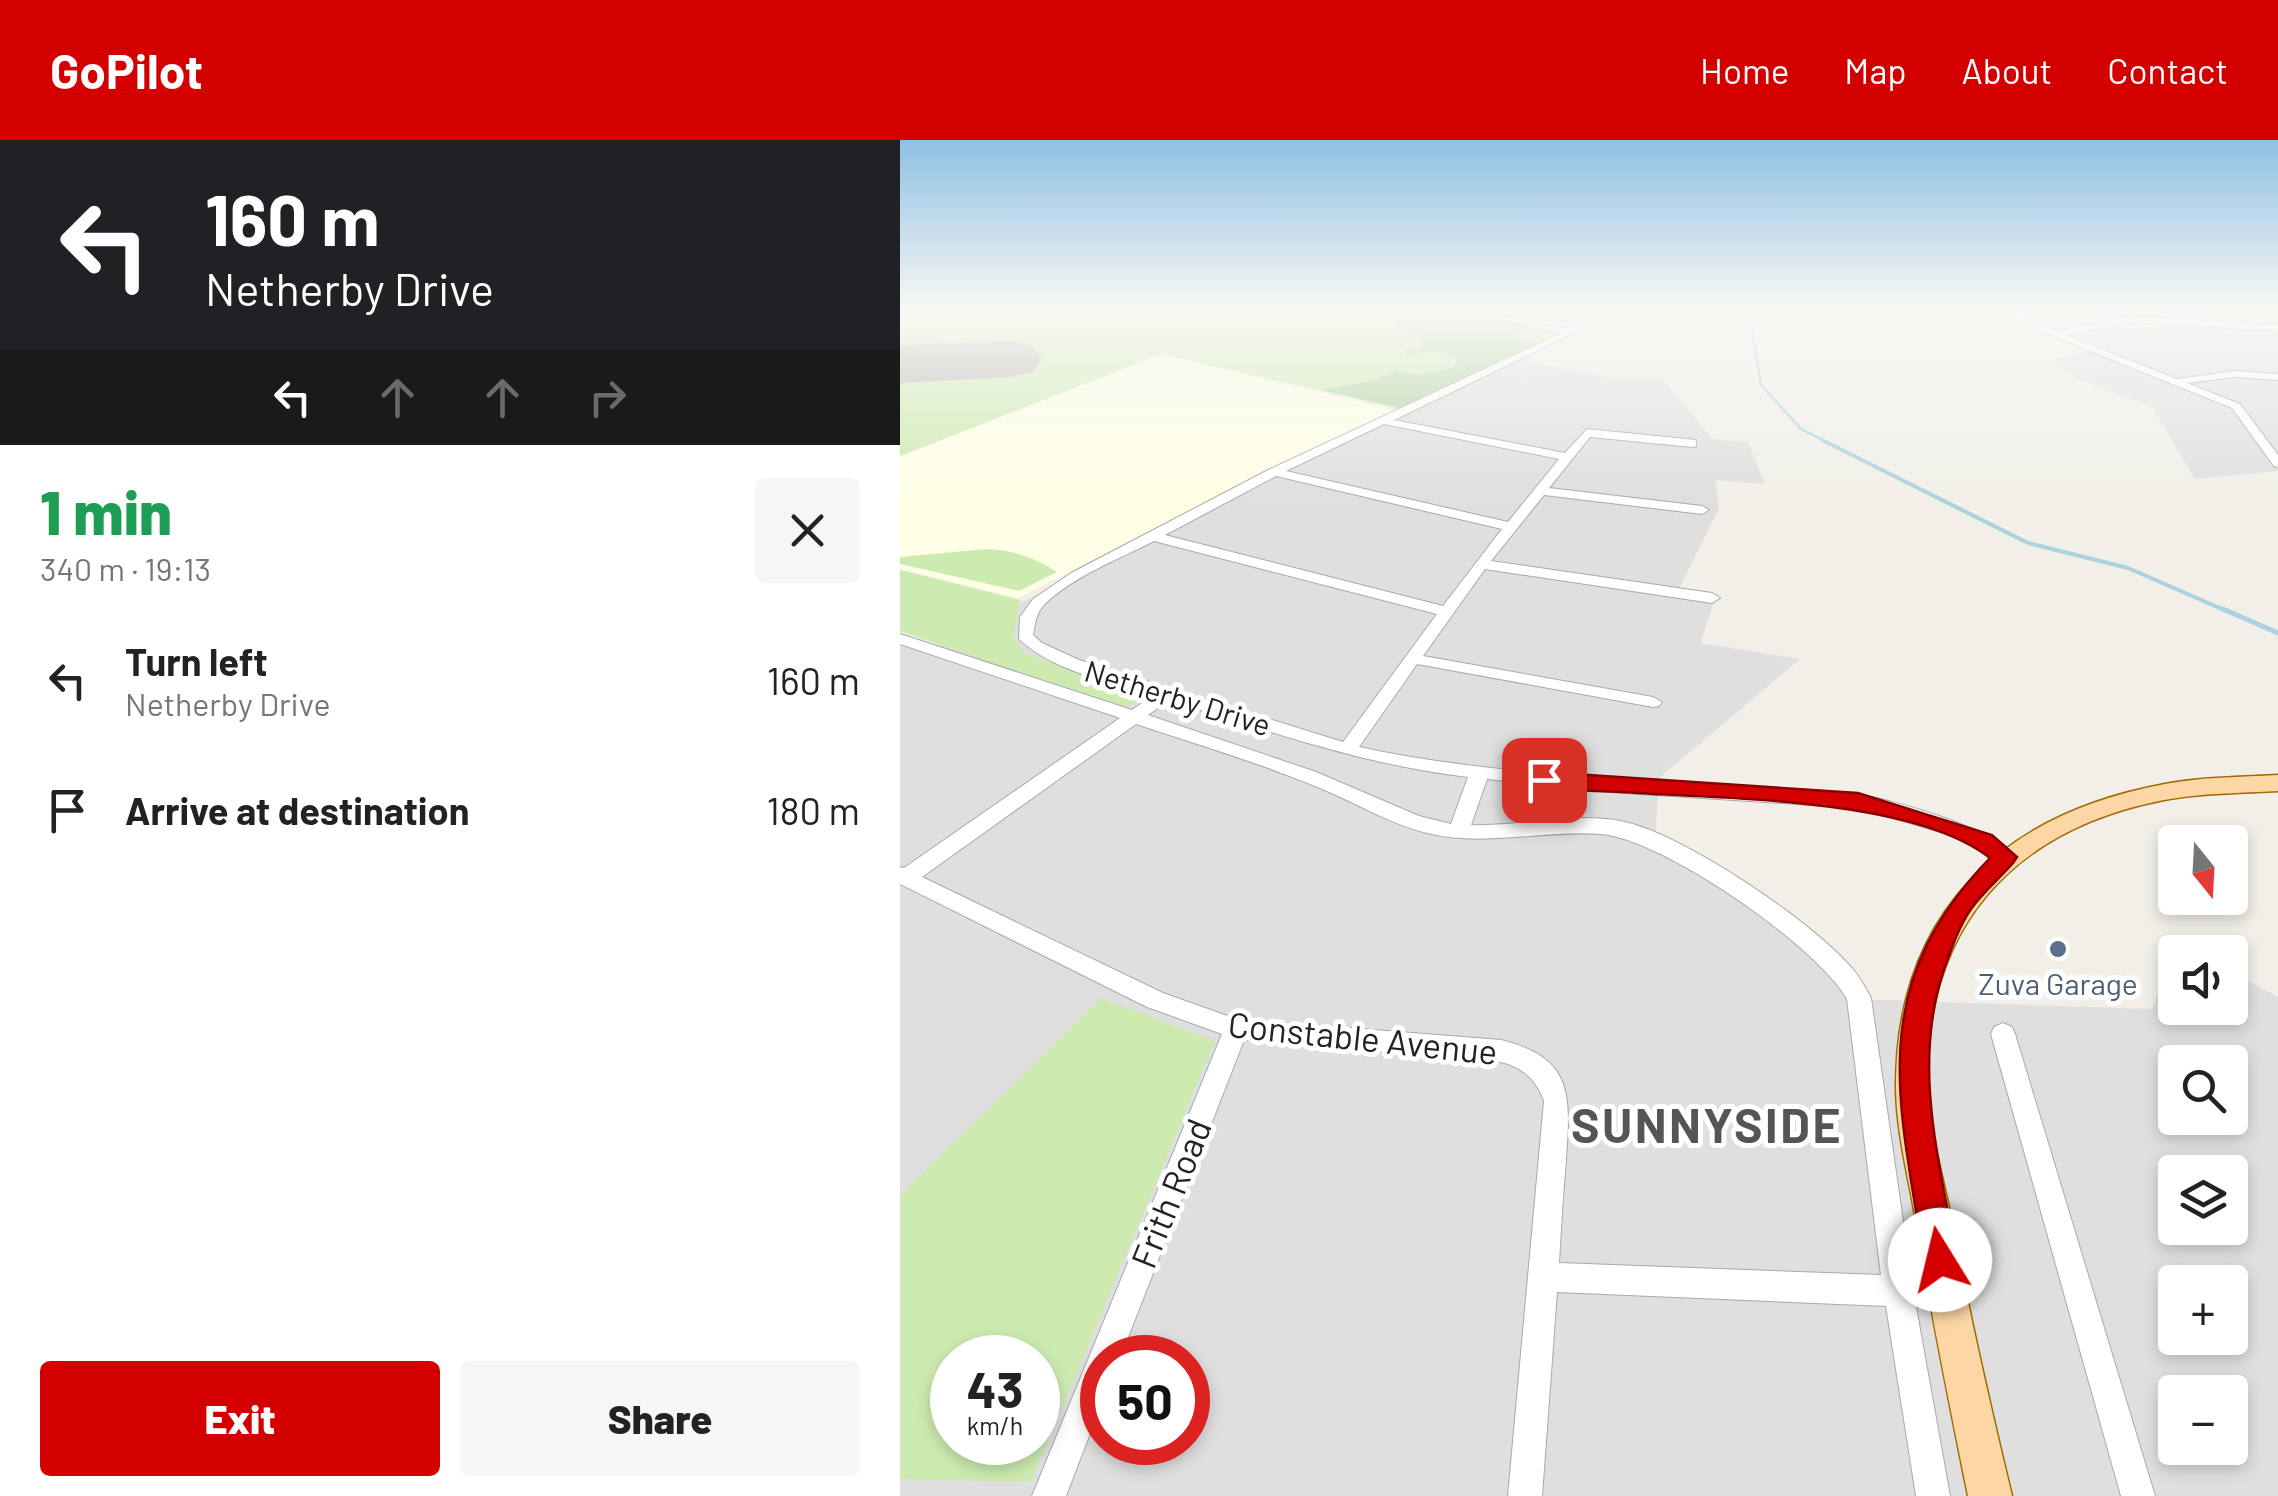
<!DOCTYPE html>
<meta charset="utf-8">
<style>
:root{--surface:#fff;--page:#f6f6f6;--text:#222;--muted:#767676;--accent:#d40000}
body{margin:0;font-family:Barlow,sans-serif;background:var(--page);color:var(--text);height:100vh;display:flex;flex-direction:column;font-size:38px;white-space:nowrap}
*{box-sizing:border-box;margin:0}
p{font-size:32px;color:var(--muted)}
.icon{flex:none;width:55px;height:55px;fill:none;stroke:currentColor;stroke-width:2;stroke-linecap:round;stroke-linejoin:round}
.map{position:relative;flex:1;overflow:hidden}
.sheet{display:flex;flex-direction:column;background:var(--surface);width:900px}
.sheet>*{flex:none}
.guide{background:#202124;color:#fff;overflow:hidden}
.needle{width:65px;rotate:162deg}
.buttons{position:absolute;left:1258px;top:685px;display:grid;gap:20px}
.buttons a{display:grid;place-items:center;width:90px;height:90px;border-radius:10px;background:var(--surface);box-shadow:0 5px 15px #0003;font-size:50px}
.speed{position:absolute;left:30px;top:1195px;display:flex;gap:20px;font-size:50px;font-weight:700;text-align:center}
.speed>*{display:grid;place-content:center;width:130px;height:130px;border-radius:50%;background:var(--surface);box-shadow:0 5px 15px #0003;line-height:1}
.speed small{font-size:25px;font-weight:400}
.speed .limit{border:15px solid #d22;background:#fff;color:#111}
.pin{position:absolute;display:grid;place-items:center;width:85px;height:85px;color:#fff;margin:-42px;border-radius:20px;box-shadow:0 5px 15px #0006}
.me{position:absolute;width:110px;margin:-55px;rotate:351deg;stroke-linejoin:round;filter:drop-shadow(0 0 8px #0008)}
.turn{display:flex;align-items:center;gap:35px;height:210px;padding:0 40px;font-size:45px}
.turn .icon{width:130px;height:130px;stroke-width:2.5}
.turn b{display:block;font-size:70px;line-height:85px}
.lanes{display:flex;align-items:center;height:95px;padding:0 40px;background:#0003;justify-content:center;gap:50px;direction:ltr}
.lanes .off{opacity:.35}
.round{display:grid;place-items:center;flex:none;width:105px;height:105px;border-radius:10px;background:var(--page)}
.overview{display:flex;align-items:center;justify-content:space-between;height:170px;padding:0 40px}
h1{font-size:60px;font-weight:800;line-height:75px;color:#1e9e55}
.action{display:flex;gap:20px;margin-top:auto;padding:20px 40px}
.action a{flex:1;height:115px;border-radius:10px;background:var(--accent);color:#fff;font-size:40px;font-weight:800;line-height:115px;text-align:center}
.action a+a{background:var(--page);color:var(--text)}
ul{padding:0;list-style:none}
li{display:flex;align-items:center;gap:30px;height:130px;padding:0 40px}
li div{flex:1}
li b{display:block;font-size:38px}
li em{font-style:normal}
header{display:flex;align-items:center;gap:60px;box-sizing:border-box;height:140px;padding:0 50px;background:var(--accent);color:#fff}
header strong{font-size:48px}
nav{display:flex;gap:55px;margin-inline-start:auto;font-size:35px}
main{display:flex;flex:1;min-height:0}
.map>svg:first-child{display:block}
</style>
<header>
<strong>GoPilot</strong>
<nav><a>Home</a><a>Map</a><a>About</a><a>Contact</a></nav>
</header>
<main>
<section class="sheet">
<div class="guide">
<div class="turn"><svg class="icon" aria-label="left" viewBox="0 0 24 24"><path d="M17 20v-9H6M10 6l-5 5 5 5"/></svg><div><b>160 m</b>Netherby Drive</div></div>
<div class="lanes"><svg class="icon" aria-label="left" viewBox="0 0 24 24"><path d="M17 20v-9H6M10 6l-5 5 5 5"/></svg><svg class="icon off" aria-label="ahead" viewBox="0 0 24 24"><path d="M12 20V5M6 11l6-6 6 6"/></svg><svg class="icon off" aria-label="ahead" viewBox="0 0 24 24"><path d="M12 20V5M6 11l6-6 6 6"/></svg><svg class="icon off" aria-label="right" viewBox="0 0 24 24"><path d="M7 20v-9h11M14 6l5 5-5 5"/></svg></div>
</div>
<div class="overview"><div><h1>1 min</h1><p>340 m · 19:13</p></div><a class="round"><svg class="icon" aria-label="close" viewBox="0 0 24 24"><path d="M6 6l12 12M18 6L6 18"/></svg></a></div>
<ul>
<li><svg class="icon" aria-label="left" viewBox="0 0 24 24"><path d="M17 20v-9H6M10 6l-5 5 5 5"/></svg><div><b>Turn left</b><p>Netherby Drive</p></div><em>160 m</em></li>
<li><svg class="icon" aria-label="arrive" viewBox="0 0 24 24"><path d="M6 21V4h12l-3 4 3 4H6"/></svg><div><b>Arrive at destination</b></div><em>180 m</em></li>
</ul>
<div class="action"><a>Exit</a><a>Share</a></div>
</section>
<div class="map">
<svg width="1378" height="1356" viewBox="0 0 1378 1356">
<rect width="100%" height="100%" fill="#f2efe9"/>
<!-- residential -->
<g fill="#e0dfdf" fill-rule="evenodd">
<path d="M574,171h138l-40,21z"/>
<path d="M1120,171h258v160l-83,8 -43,-72 -75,-28 -25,-19 43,-10 -71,-30z"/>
<path d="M618,220l103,19 41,-1 50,61 36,3 17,42 -50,-4 4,28 -41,83 38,5 -16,47 100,16 -141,119 -4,64 159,110 41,47 297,10 25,-66 18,9h-20v56h55v-37l48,26v499h-1378v-854l27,9 348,-178zM1275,922h55v56h-55zM1275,1032h55v56h-55zM1275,1142h55v56h-55zM52,1218h86v84h-86zM202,1218h86v84h-86zM1275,1252h55v56h-55z"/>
</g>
<!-- education -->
<path fill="#ffffe5" d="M261,214l236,57 -128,59 -251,128 -118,-29v-113z"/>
<!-- grass -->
<g fill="#cdebb0" fill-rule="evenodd">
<path d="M0,171h566l95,24 -161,74 -239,-55 -261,102z"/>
<path d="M86,409c27,1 48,8 71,23l-38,19 -119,-27v-7z"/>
<path d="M0,430l120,30 -7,38 13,16 100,34 10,7 -1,8 -14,5 -221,-77z"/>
<path d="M201,858l114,43 -184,441 -131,-3v-283zM52,1218h86v84h-86z"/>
</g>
<!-- forest -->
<path fill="#add19e" d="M478,171h86l59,13 5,3 -11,7 7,8h20l-145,66 -77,-18 53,-10 21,-10 22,5 35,-7 6,-9c-19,-12 -32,-6 -52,-4l-3,-5 15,-2 4,-11 -28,-12 2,-4z"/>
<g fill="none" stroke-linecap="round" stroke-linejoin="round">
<!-- stream-far2 -->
<path stroke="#aad3df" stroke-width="2.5" d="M861,171l-10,12 10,62 40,44 26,13"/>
<!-- stream-far1 -->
<path stroke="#aad3df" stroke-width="4" d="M922,300l206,103 100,25 101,44"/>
<!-- stream -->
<path stroke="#aad3df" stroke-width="5" d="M1323,469l55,24"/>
<!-- runway -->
<path fill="#b1b0ac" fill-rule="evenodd" d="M111,201l22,5 9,13 -9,13 -22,5 -111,6v-38z"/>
<defs>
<g id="minor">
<path d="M567,171c33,0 72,18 101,17 18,0 32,-17 52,-17l-226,109 171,33 22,-24 109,11v6l-4,1 -102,-10 -41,51 153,18 7,4 -7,4 -158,-19 -53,66 221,32 8,5 -8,5 -227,-34 -62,87 230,41 9,5 -3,4 -6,1 -236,-43 -58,83c82,18 167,25 250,32 82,7 164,6 245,15 35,4 142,35 161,63l-3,5h-14l-21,-16 -29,-12 -90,-26 -248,-16 -123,-13 -16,46c51,2 104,-14 154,-3 61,14 183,97 225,144 9,9 15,21 21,32l40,279 35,1 11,4 4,11 -4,11 -11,4 -30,-1 34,189h-34l-30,-190 -329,-14 -15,204h-34l36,-395c-7,-21 -22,-34 -43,-39l-257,-22 -124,318h-18v44l-36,94h-34l190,-462 -75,-27 -247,-123v-17l4,1 216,-150 -220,-74v-10l232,76 22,-15c-45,-14 -100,-23 -135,-56l1,-22 13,-18 40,-27 197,-103 292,-136zM484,284l175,35 -51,63 -222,-51zM376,336l226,53 -59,77 -278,-71zM254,401l283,73 -94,128 -264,-82 -37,-17 -9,-8c2,-11 3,-22 11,-30 26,-27 77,-47 110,-64zM269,560c99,31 195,65 299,77l-17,47 -32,-8 -103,-44 -168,-57zM236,584c60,20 121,38 179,62 38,15 72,37 112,47 58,14 115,-3 173,1 62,4 217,112 247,165l34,276 -322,-12c2,-34 4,-69 7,-103 4,-63 9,-102 -65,-120l-265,-21 -73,-26 -241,-116z"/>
<path d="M1113,171h9l5,8 30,12 73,-15 148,9v6l-148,-9 -64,13 111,44 58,-8 43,3v6l-43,-3 -48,6 53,21 38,51v12l-4,-1 -42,-58 -212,-85z"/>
<path d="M1103,883l9,4 3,7 140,462h-34l-130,-462 3,-7z"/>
</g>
<path id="major" d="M1378,635v16c-38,2 -76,2 -114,9 -153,30 -241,129 -236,286 1,45 15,91 24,135 17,92 38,184 60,275h-44c-18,-89 -36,-178 -51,-268 -7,-46 -21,-95 -21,-142 0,-172 105,-272 269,-302 37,-7 75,-7 113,-9z"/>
</defs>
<!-- minor casing -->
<use href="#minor" stroke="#a9a9a9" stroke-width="2"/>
<!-- major casing -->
<use href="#major" stroke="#a06b00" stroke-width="3"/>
<!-- minor -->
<use href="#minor" fill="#fff" fill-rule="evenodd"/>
<!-- major -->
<use href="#major" fill="#fcd6a4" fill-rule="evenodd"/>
</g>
<!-- sky -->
<linearGradient id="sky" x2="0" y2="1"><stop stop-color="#8fc0e4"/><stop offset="0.47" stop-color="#f9f8f5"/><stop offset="1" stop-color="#f9f8f5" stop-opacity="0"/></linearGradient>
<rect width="1378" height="361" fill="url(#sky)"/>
<!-- route -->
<path fill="#d40000" stroke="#8a0000" stroke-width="2.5" d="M644,632l314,21 134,42 25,22 -4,6c-13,15 -30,29 -42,46 -13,19 -20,41 -28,63 -31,96 -3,192 14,288l-5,12 -12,5 -11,-5 -5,-12c-25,-160 -60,-272 66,-402 -78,-61 -270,-59 -369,-66 -27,-2 -58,0 -84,-7l-3,-5 3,-6z"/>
<!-- markers -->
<circle fill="#5c6f8a" stroke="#fff" stroke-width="4" cx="1158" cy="809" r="10"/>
<g text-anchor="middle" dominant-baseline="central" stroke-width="10" stroke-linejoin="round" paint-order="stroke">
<!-- street labels -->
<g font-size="30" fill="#222" stroke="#fff">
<text transform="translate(278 557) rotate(17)">Netherby Drive</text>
</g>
<!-- service labels -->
<g font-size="30" fill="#4e5e75" stroke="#fff">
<text x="1158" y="843">Zuva Garage</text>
</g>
<!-- near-street labels -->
<g font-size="35" fill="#222" stroke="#fff">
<text transform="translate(463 897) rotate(6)">Constable Avenue</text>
<text transform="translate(270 1053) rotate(-68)">Frith Road</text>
</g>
<!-- near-district labels -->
<g font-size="48" font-weight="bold" letter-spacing="2.5" fill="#555" stroke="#fff">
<text x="807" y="984">SUNNYSIDE</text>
</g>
</g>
</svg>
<div class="buttons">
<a><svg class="needle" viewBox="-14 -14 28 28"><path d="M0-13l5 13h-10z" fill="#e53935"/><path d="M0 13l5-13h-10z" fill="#767676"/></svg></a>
<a><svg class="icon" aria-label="sound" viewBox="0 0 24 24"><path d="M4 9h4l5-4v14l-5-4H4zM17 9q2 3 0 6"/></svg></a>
<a><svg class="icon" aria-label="search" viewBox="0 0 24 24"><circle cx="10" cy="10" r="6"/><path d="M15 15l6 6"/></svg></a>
<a><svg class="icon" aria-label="layers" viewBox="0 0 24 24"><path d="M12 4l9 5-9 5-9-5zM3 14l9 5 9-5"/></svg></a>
<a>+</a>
<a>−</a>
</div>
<div class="speed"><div>43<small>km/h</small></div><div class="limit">50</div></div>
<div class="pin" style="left:644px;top:640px;background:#d93025"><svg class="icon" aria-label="arrive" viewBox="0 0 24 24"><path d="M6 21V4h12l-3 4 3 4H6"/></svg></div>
<svg class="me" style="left:1040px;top:1120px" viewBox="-20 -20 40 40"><circle r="19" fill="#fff"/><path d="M0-13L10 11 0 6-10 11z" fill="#d40000"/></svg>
</div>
</main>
